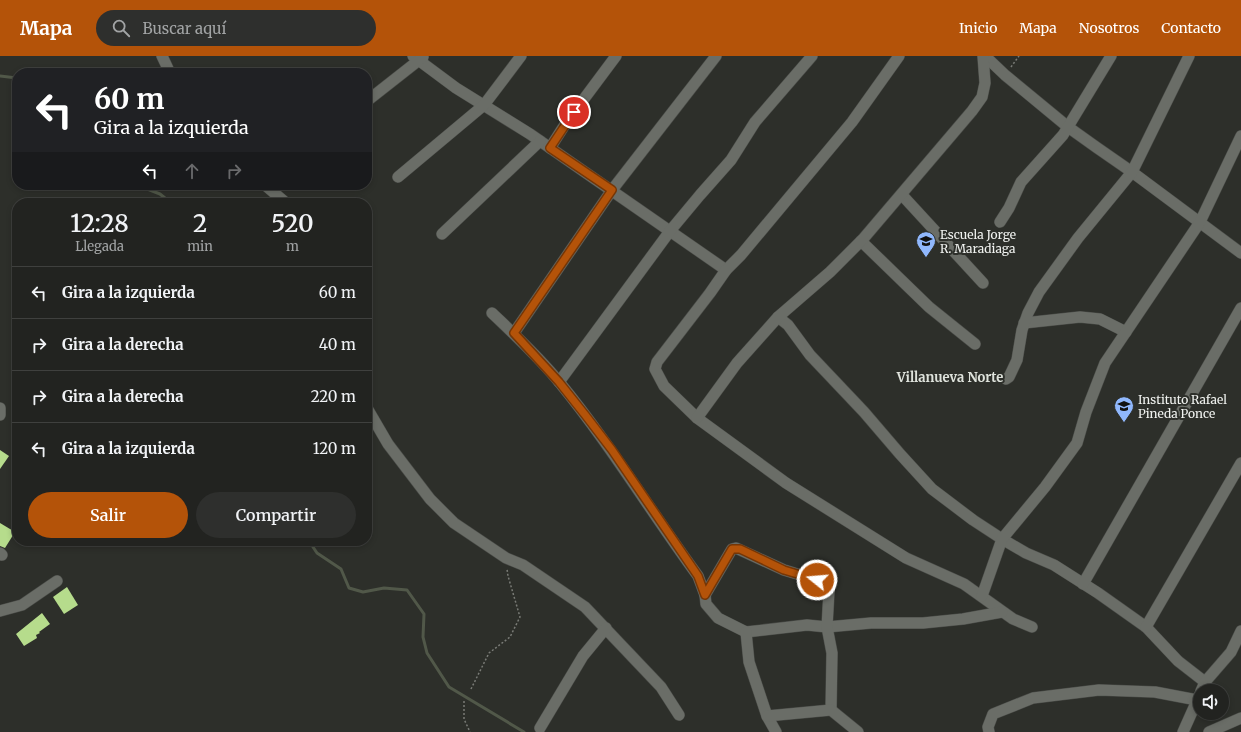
<!DOCTYPE html>
<html lang="es">
<meta charset="utf-8">
<style>
:root{--surface:#222320;--page:#2e2f2d;--text:#f1f3f6;--muted:#a2a4a5;--line:#3f403e;--accent:#b45309}
body{margin:0;font-family:Merriweather,serif;background:var(--page);color:var(--text);height:100vh;display:flex;flex-direction:column;font-size:15px;white-space:nowrap}
*{box-sizing:border-box;margin:0}
p{font-size:13px;color:var(--muted)}
.icon{flex:none;width:22px;height:22px;fill:none;stroke:currentColor;stroke-width:2;stroke-linecap:round;stroke-linejoin:round}
.map{position:relative;flex:1;overflow:hidden}
.details{position:absolute;left:12px;top:142px;width:360px;height:348px;display:flex;flex-direction:column;background:var(--surface);border-radius:16px;box-shadow:0 2px 6px #0003,0 0 0 1px var(--line)}
.details>*{flex:none}
.guide{position:absolute;left:12px;top:12px;width:360px;height:122px;border-radius:16px;box-shadow:0 2px 6px #0003,0 0 0 1px var(--line);background:#202124;color:#fff;overflow:hidden}
.fabs{position:absolute;left:1193px;top:628px;display:grid;gap:8px}
.fabs a{display:grid;place-items:center;width:36px;height:36px;border-radius:50%;background:var(--surface);box-shadow:0 2px 6px #0003,0 0 0 1px var(--line);font-size:20px}
.pin{position:absolute;display:grid;place-items:center;width:34px;height:34px;color:#fff;margin:-17px;border:2px solid #fff;border-radius:50%;box-shadow:0 1px 4px #0007}
.me{position:absolute;width:44px;margin:-22px;rotate:287deg;stroke-linejoin:round;filter:drop-shadow(0 0 3px #0008)}
.turn{display:flex;align-items:center;gap:14px;height:84px;padding:0 16px;font-size:18px}
.turn .icon{width:52px;height:52px;stroke-width:2.5}
.turn b{display:block;font-size:28px;line-height:34px}
.lanes{display:flex;align-items:center;height:38px;padding:0 16px;background:#0003;justify-content:center;gap:20px;direction:ltr}
.lanes .off{opacity:.35}
.eta{display:flex;justify-content:space-evenly;align-items:center;height:68px;text-align:center}
.eta b{font-size:24px;font-weight:600;line-height:28px}
.cta{display:flex;gap:8px;margin-top:auto;padding:8px 16px}
.cta a{flex:1;height:46px;border-radius:24px;background:var(--accent);color:#fff;font-size:16px;font-weight:600;line-height:46px;text-align:center}
.cta a+a{background:var(--page);color:var(--text)}
ul{padding:0;list-style:none}
li{display:flex;align-items:center;gap:12px;height:52px;padding:0 16px;border-top:1px solid var(--line)}
li div{flex:1}
li b{display:block;font-size:15px}
li em{font-style:normal}
header{display:flex;align-items:center;gap:24px;box-sizing:border-box;height:56px;padding:0 20px;background:var(--accent);color:#fff}
header strong{font-size:19px}
nav{display:flex;gap:22px;margin-inline-start:auto;font-size:14px}
.search{width:280px;height:36px;background:var(--page);display:flex;align-items:center;gap:10px;box-sizing:border-box;padding:0 14px;border-radius:22px;color:var(--muted);font-size:15px}
.map>svg:first-child{display:block}
</style>
<header>
<strong>Mapa</strong>
<div class="search"><svg class="icon" aria-label="search" viewBox="0 0 24 24"><circle cx="10" cy="10" r="6"/><path d="M15 15l6 6"/></svg>Buscar aquí</div>
<nav><a>Inicio</a><a>Mapa</a><a>Nosotros</a><a>Contacto</a></nav>
</header>
<div class="map">
<svg width="1241" height="676" viewBox="0 0 1241 676">
<rect width="100%" height="100%" fill="#2d2f2a"/>
<g fill="none" stroke-linecap="round" stroke-linejoin="round">
<!-- stream -->
<g stroke="#515849" stroke-width="3">
<path d="M0,20l17,2"/>
<path d="M137,129l23,9 11,9"/>
<path d="M309,485l8,12 24,16 8,19 14,4 21,-4 23,2 17,24 -1,23 4,16 22,34 75,45"/>
</g>
</g>
<!-- building -->
<g fill="#b6dc8c">
<path d="M0,394l9,6 -9,13z"/>
<path d="M0,467l15,9 -10,16 -5,-2z"/>
<path d="M67,531l11,18 -14,9 -11,-17z"/>
<path d="M42,557l8,11 -11,8 1,1 -4,2 1,3 -13,8 -8,-12z"/>
</g>
<g fill="none" stroke-linecap="round" stroke-linejoin="round">
<defs>
<g id="minor">
<path d="M162,0l8,17"/>
<path d="M413,0l43,32 74,46 196,136"/>
<path d="M899,0l-47,66 -111,133 -15,15 -16,23 -53,69 -2,7 9,17 33,32 89,65 120,75 58,26 49,35 19,8"/>
<path d="M985,0l20,19 63,52 28,20 36,25 109,81"/>
<path d="M367,45l56,-44"/>
<path d="M550,92l16,-25 50,-67"/>
<path d="M398,121l86,-72 37,-49"/>
<path d="M265,129l21,18"/>
<path d="M902,139l81,88"/>
<path d="M1000,166l9,-14 12,-26 42,-47 48,-79"/>
<path d="M442,178l98,-93"/>
<path d="M861,185l68,66 46,37"/>
<path d="M492,257c23,22 48,45 68,70 50,61 91,129 138,193l7,19 1,9 12,14 28,14 61,-7 20,2 44,-4h52l40,-4 39,-7"/>
<path d="M778,261l10,8 22,30 54,57 36,42 32,35 41,31 29,19 24,14 28,12 44,28 48,34 32,34 27,21"/>
<path d="M1024,267l56,-6 20,2 26,13"/>
<path d="M514,277l98,-143 104,-134"/>
<path d="M1006,323l3,-2 8,-17 5,-30 6,-17 11,-21 39,-54 54,-66 57,-116"/>
<path d="M559,326l111,-151 30,-36 31,-35 24,-38 57,-66"/>
<path d="M0,352v7"/>
<path d="M367,352l21,36 42,55 24,24 52,35 17,7 62,42 76,80 18,28"/>
<path d="M697,362l40,-55 41,-46 52,-45 33,-33 109,-128 10,-14 3,-14 -2,-27"/>
<path d="M0,497l2,2"/>
<path d="M1083,528l158,-276"/>
<path d="M705,539l27,-46 4,-1 48,22 43,13 2,8 -2,36 5,26 -1,57"/>
<path d="M982,540l20,-57 43,-52 32,-44 9,-31 19,-49 95,-141 41,-86"/>
<path d="M0,555l22,-6 35,-24"/>
<path d="M1146,571l95,-164"/>
<path d="M746,576l3,30 18,54 9,16"/>
<path d="M1201,635l4,-9 26,-30 10,-21"/>
<path d="M767,660l64,-6 27,22"/>
<path d="M540,672l43,-72 23,-28"/>
<path d="M989,676l-1,-5 5,-13 40,-16 66,-8 56,2 42,8"/>
<path d="M1183,676l17,-38"/>
<path d="M1209,676l32,-14"/>
</g>
</defs>
<!-- minor casing -->
<use href="#minor" stroke="#4a4c48" stroke-width="12"/>
<!-- path -->
<g stroke="#797b76" stroke-width="1.5" stroke-dasharray="2 2" stroke-linecap="butt">
<path d="M1011,11l8,-11"/>
<path d="M471,633l18,-36 21,-16 10,-20 -12,-41 -1,-7"/>
<path d="M464,645v18l6,13"/>
</g>
<!-- minor -->
<use href="#minor" stroke="#6a6d67" stroke-width="11"/>
</g>
<g fill="none" stroke-linecap="round" stroke-linejoin="round">
<defs>
<path id="route" d="M574,56l-24,36 62,42 -98,143 45,49 27,34 26,34 86,126 7,19 27,-46h8l44,21 33,10"/>
</defs>
<!-- route casing -->
<use href="#route" stroke="#753606" stroke-width="10"/>
<!-- route -->
<use href="#route" stroke="#b45309" stroke-width="7"/>
</g>
<!-- icons -->
<defs>
<symbol id="school-pin" viewBox="-11 -11 22 30"><path d="M0 17L-7.5 6A9.5 9.5 0 1 1 7.5 6Z" fill="#90b8fd" stroke="#2d2f2a"/><path d="M0-5L7-2L0 1L-7-2ZM-4 1L0 2.5L4 1V4Q0 6-4 4Z" fill="#111"/></symbol>
</defs>
<g fill-rule="evenodd">
<use href="#school-pin" x="915" y="174" width="22" height="30"/>
<use href="#school-pin" x="1113" y="339" width="22" height="30"/>
</g>
<g text-anchor="middle" dominant-baseline="central" stroke-width="4" stroke-linejoin="round" paint-order="stroke">
<!-- poi labels -->
<g font-size="12" fill="#f1f3f0" stroke="#2d2f2a" text-anchor="start">
<text x="940" y="178">Escuela Jorge<tspan x="940" dy="14">R. Maradiaga</tspan></text>
<text x="1138" y="343">Instituto Rafael<tspan x="1138" dy="14">Pineda Ponce</tspan></text>
</g>
<!-- neighbourhood labels -->
<g font-size="13" font-weight="bold" fill="#dfe3dc" stroke="#2d2f2a">
<text x="950" y="321">Villanueva Norte</text>
</g>
</g>
</svg>
<div class="fabs">
<a><svg class="icon" aria-label="sound" viewBox="0 0 24 24"><path d="M4 9h4l5-4v14l-5-4H4zM17 9q2 3 0 6"/></svg></a>
</div>
<div class="pin" style="left:574px;top:56px;background:#d93025"><svg class="icon" aria-label="arrive" viewBox="0 0 24 24"><path d="M6 21V4h12l-3 4 3 4H6"/></svg></div>
<svg class="me" style="left:817px;top:524px" viewBox="-20 -20 40 40"><circle r="17" fill="#b45309" stroke="#fff" stroke-width="3"/><path d="M0-11L8 9 0 5-8 9z" fill="#fff"/></svg>
<div class="guide">
<div class="turn"><svg class="icon" aria-label="left" viewBox="0 0 24 24"><path d="M17 20v-9H6M10 6l-5 5 5 5"/></svg><div><b>60 m</b>Gira a la izquierda</div></div>
<div class="lanes"><svg class="icon" aria-label="left" viewBox="0 0 24 24"><path d="M17 20v-9H6M10 6l-5 5 5 5"/></svg><svg class="icon off" aria-label="ahead" viewBox="0 0 24 24"><path d="M12 20V5M6 11l6-6 6 6"/></svg><svg class="icon off" aria-label="right" viewBox="0 0 24 24"><path d="M7 20v-9h11M14 6l5 5-5 5"/></svg></div>
</div>
<section class="details">
<div class="eta">
<div><b>12:28</b><p>Llegada</p></div>
<div><b>2</b><p>min</p></div>
<div><b>520</b><p>m</p></div>
</div>
<ul>
<li><svg class="icon" aria-label="left" viewBox="0 0 24 24"><path d="M17 20v-9H6M10 6l-5 5 5 5"/></svg><div><b>Gira a la izquierda</b></div><em>60 m</em></li>
<li><svg class="icon" aria-label="right" viewBox="0 0 24 24"><path d="M7 20v-9h11M14 6l5 5-5 5"/></svg><div><b>Gira a la derecha</b></div><em>40 m</em></li>
<li><svg class="icon" aria-label="right" viewBox="0 0 24 24"><path d="M7 20v-9h11M14 6l5 5-5 5"/></svg><div><b>Gira a la derecha</b></div><em>220 m</em></li>
<li><svg class="icon" aria-label="left" viewBox="0 0 24 24"><path d="M17 20v-9H6M10 6l-5 5 5 5"/></svg><div><b>Gira a la izquierda</b></div><em>120 m</em></li>
</ul>
<div class="cta"><a>Salir</a><a>Compartir</a></div>
</section>
</div>
